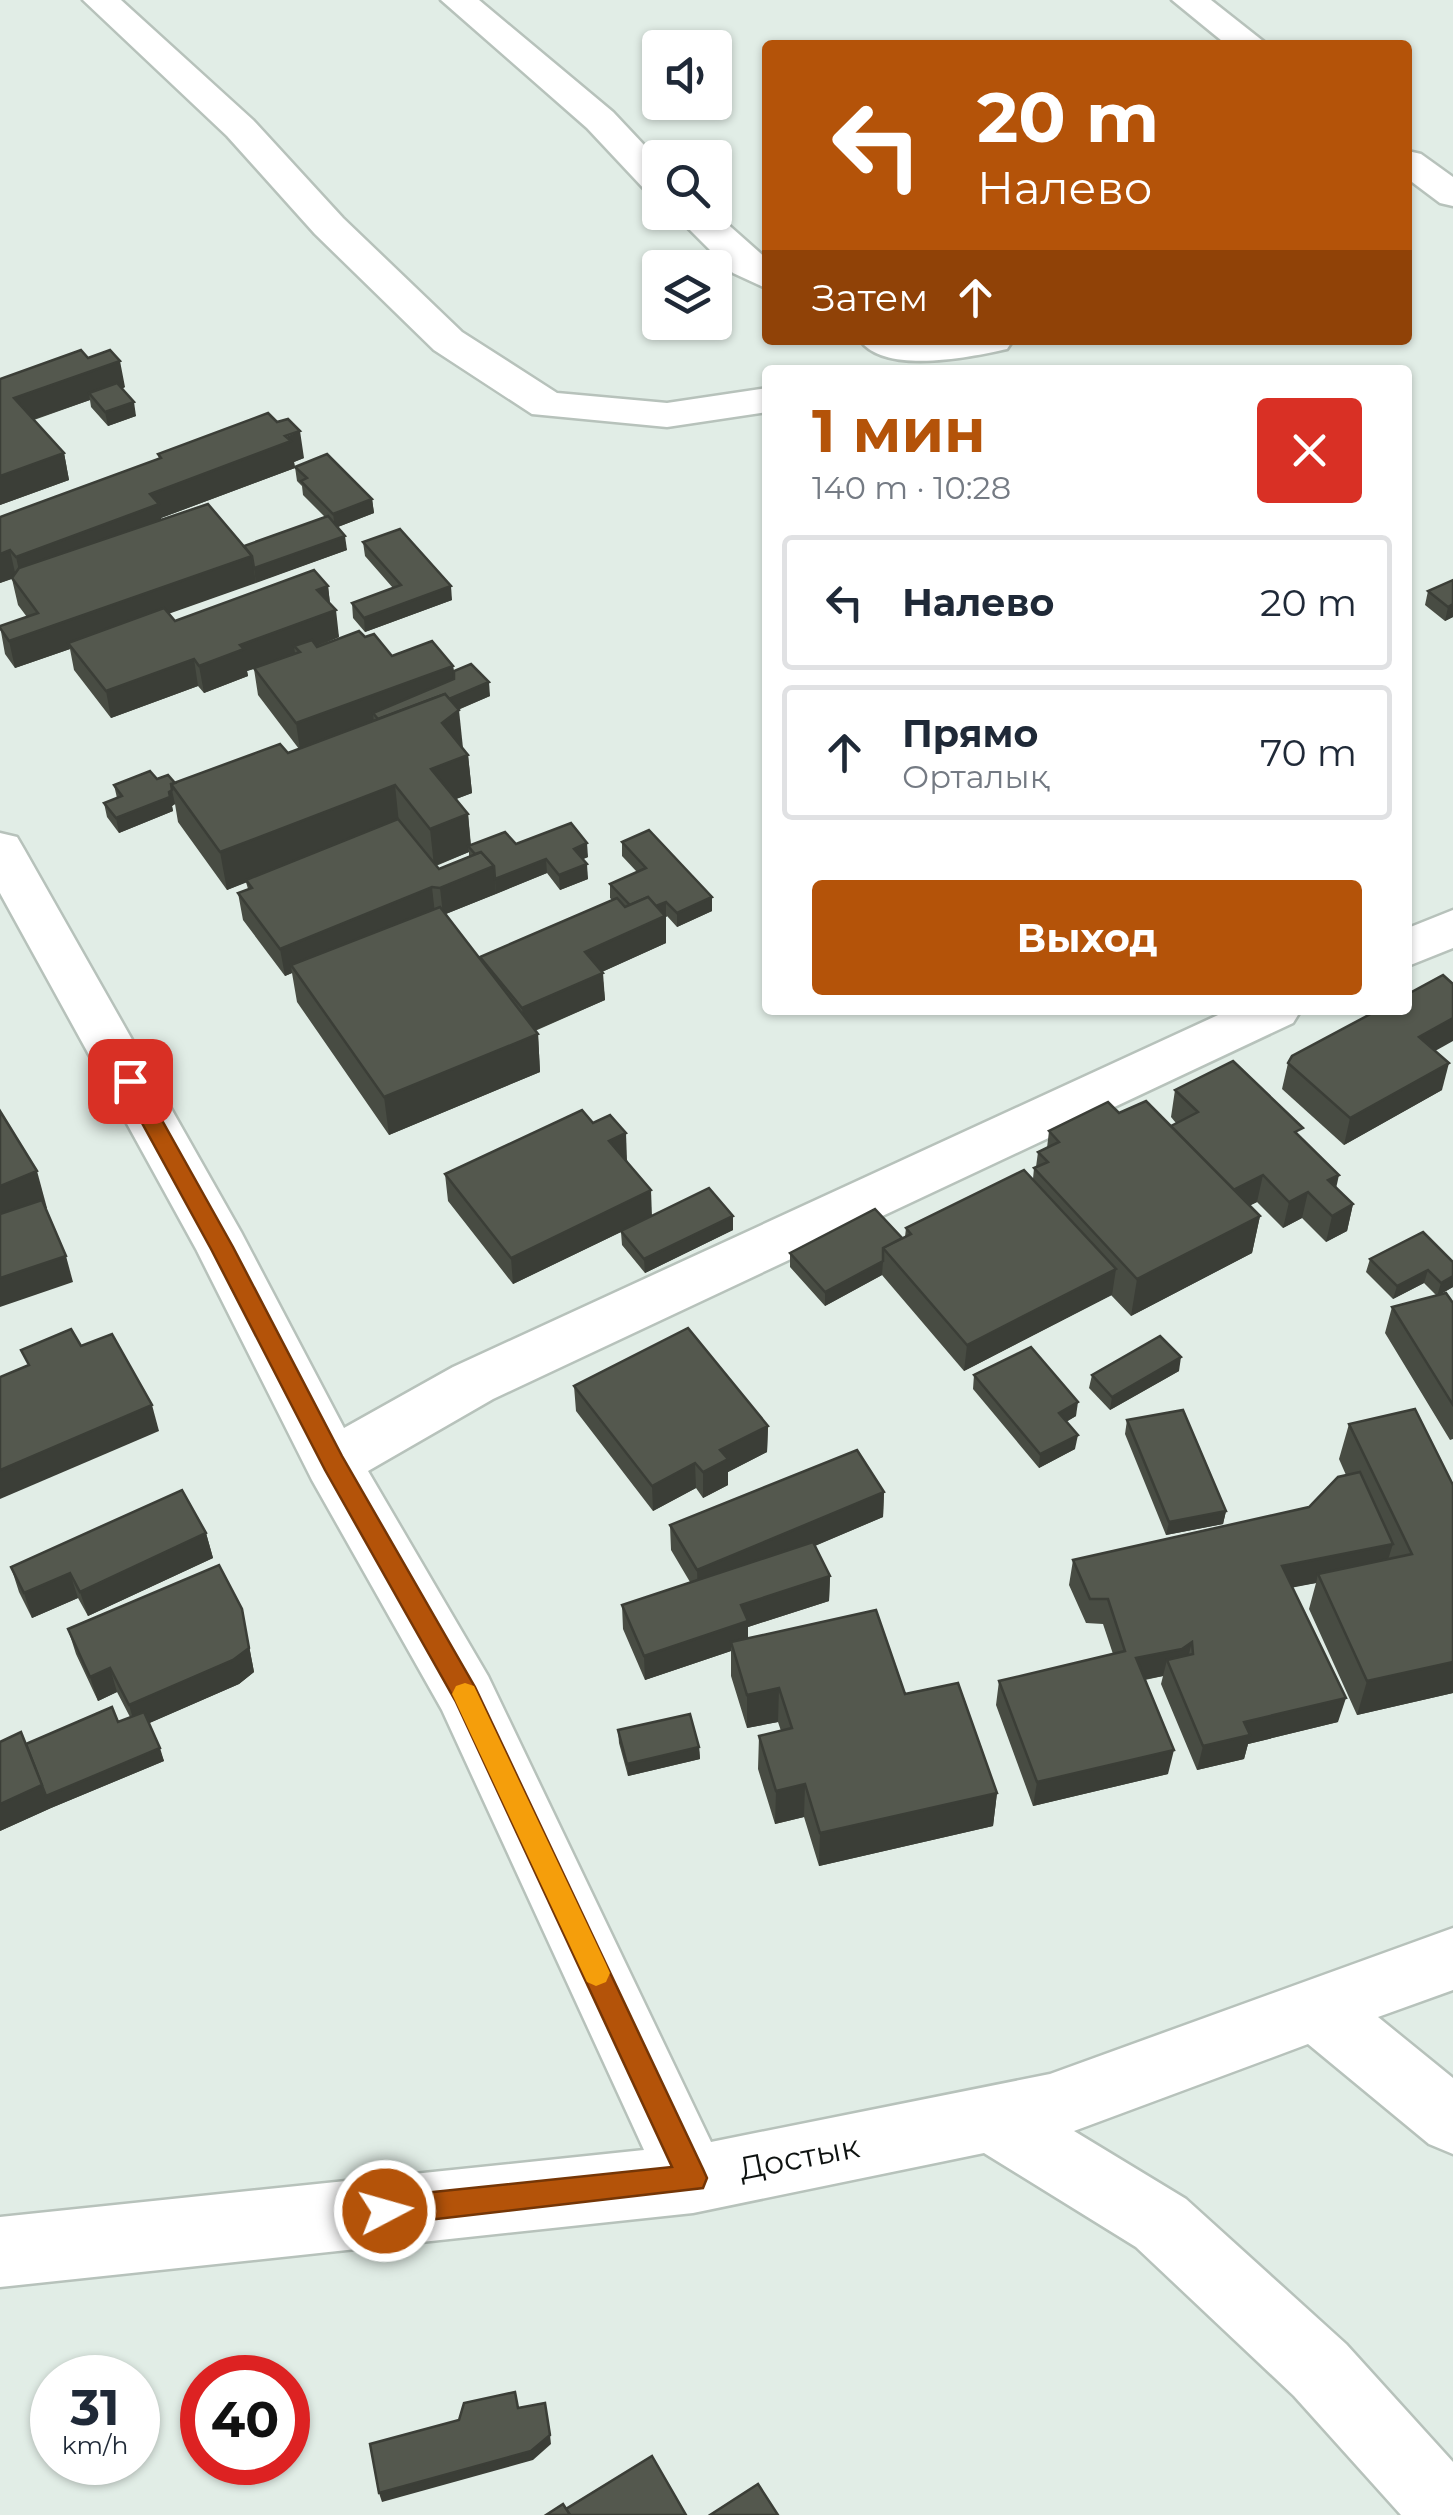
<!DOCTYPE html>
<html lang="ru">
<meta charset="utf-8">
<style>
:root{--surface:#fff;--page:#f2f2f3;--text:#1f2937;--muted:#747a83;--line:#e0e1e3;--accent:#b45309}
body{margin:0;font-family:Montserrat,sans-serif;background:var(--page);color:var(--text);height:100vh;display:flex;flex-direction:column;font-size:38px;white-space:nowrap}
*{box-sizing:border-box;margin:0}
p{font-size:32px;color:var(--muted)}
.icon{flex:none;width:55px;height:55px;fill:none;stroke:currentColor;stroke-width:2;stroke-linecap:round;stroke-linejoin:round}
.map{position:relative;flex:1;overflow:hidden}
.drawer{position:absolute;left:762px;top:365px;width:650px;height:650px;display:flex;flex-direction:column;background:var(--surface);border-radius:10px;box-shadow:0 2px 8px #0004}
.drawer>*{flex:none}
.banner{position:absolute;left:762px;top:40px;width:650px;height:305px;border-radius:10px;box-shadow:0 2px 8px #0004;background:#b45309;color:#fff;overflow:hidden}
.controls{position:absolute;left:642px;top:30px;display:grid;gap:20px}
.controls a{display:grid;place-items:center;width:90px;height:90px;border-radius:10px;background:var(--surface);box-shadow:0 2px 8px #0004;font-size:50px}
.speed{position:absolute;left:30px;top:2355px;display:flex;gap:20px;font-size:50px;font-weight:700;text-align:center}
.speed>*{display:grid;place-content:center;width:130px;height:130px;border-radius:50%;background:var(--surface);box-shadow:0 2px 8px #0004;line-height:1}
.speed small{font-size:25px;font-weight:400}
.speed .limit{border:15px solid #d22;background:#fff;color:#111}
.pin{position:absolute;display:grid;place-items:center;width:85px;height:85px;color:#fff;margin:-42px;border-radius:20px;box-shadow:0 5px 15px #0006}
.me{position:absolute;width:110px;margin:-55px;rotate:84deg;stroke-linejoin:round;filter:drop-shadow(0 0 8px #0008)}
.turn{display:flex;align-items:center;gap:35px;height:210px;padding:0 50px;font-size:45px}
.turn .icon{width:130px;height:130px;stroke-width:2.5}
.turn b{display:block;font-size:70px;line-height:85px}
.then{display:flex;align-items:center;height:95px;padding:0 50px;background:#0003;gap:20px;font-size:38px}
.round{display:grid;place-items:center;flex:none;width:105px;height:105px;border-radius:10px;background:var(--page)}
.overview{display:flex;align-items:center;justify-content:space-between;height:170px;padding:0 50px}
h1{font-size:60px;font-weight:700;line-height:75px;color:var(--accent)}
.primary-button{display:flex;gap:20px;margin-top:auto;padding:20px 50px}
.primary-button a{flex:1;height:115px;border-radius:10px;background:var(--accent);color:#fff;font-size:40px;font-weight:700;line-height:115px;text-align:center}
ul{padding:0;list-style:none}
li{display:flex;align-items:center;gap:30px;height:135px;margin:0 20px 15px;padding:0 30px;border:5px solid var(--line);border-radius:10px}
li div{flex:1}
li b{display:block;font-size:38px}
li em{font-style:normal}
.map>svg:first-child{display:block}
</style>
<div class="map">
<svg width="1453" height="2515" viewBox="0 0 1453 2515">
<rect width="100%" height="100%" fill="#e1ede6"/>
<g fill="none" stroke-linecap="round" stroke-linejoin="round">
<defs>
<g id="minor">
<path d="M83,0h38l132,120 90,98 119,114 95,61 110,10 101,-15v24l-101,15 -135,-13 -98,-64 -119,-116 -88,-98z"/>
<path d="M441,0h38l134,112 47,50v33l-13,-3 -60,-64z"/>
<path d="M1172,0h39l57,45h-41z"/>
<path d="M1408,151l13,3 32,23v29l-13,-3 -32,-24z"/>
<path d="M672,212h42l54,48v29l-35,-16z"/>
<path d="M860,340h153l-6,9c-35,8 -123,26 -147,-9z"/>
<path d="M0,833l17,4 7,12 217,383 103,196 109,-61 776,-357h72l-8,13 -800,376 -125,72 120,205 223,466 339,-68 403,-146v62l-75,27 75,61v76l-24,-10 -121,-100 -234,87 112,68 160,145 107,118v53h-52l-107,-119 -158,-149 -152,-94 -291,60 -693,74v-70l644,-67 -202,-440 -130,-230 -116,-231 -196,-356z"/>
<path d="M1453,910v38l-45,18v-38z"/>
</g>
</defs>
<!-- minor casing -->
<use href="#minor" stroke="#b7c2bb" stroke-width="5"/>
<!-- minor -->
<use href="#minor" fill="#fff" fill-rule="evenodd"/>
</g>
<!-- wall -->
<g fill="#484c43" fill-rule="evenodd">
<path d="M88,358l37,29 -3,2 14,27 -28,10 -17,-19 -1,-7 -56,20 30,33 5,27 -69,25v-126z"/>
<path d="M158,454l146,4 -10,4 1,6 -134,50 1,2 82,26 81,-29 -22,-22 -1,-9 -5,-5 -2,-14 77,32 2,14 -36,14 9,23 -178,63 6,8 153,-35 2,18 9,33 -22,10 48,-10 27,19 61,10 1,5 36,25 -32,14 4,38 6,7 4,38 -16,6 12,15 3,31 45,-1 72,13 -5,2 5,20 -28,11 -13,-17 -101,41 34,45 132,-59 -2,-2v-14l27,-12 -15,-16v-14l90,69 -35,16 -10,-11 -2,1 1,26 -64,29 3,28 -70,31 3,3 2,38 -151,63 -92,-133 -5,-29 -7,3 -42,-56 -5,-27 10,-4 -2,-7 -19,8 -49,-68 -3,-18 -3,2 1,5 -54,22 -12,-16 -3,-14 13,-5 -3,-13 43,-6 18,4 124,-34 -41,-54 -4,-26 -7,2 1,5 -44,17 -6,-7 -87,32 -37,-48 -4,-21 -55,19 -10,-14 -5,-28 27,-9 -9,-12 -6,-26 -12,4v-66l159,-58zM469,852v4l-30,13 -3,-3z"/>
<path d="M363,542l89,58 -87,32 -12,-14 -1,-15 41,-15 -28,-32z"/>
<path d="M1453,580v37l-8,4 -20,-16 3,-14z"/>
<path d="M1288,1063l154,27 -98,55 -62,-56z"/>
<path d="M1175,1090l125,48 36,50 17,16 -6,27 -21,11 -24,-24 -19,10 -26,-26 -8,4 11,10 -8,37 -121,63 -20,-21 -147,76 -82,-96 -57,31 -35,-39v-14l112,-15 3,-1 1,-9 127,-49 1,-11 2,-1 2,-15 9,-4 2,-17 70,-18 52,13 5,-3 -5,-6z"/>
<path d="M593,1123l34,37 25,56 81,14 -88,43 -23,-28 -1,-13 -108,52 -65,-83 -3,-27z"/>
<path d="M1370,1259l83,3v25l-12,7 12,9v136l-3,1 -65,-107 7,-26 44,-12 -12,-12 -31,16 -27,-27z"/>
<path d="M1179,1371l-69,39 -21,-22 3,-13z"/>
<path d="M974,1375l102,41 -10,6 9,27 -36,19 -66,-79z"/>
<path d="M574,1386l194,40 -1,26 -39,20v13l-25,13 -7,-10 -43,23 -77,-100z"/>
<path d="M1127,1420l99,91 -3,13 -57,11 -41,-101z"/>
<path d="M1349,1424l104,61v208l-96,22 -48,-106 7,-26 -24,4 46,135 -90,22 -4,15 -47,11 -36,-86 2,-8 -18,4 23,94 -135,32 -37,-101 3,-24 114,-27 -10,-30 -17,-1 -17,-38 4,-25 236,-53 37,-32 -7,-16z"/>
<path d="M884,1492l-1,25 -68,29 15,30 -1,25 -81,26v11l157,56 92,99 -4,33 -174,40 -15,-49 -29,7 -17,-55 1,-33 22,-5 -3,-9 -31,6 -16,-52v-25l-86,29 -22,-51 -1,-24 68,-23 -19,-32 -1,-25z"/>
<path d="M206,1533l7,25 -125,58 -10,-18 -46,20 -13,-26 -8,-25z"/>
<path d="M242,1609l12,63 -15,12 -90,39 15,38 -113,47 -51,23v-89l26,2 92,-22 12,-5 -13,-25 -19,9 -22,-47 -8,-25z"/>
<path d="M618,1730l81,17 1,12 -72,17 -9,-33z"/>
</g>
<!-- shaded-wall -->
<g fill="#3b3e37">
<path d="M120,361l5,26 -31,11 -5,-5 1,7 -70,24 -6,-26z"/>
<path d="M134,402l2,14 -28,10 -3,-14z"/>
<path d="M300,431l4,27 -10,4 1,6 -134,50 3,13 -142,53 -6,-27 134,-63z"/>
<path d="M64,453l5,27 -69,25v-29z"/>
<path d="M372,499l2,14 -39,15 -2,-14z"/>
<path d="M345,536l2,14 -91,33 -2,-15z"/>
<path d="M10,550l6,27 -16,6v-29z"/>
<path d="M252,556l4,27 -184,65 -4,-5 2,6 -55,19 -6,-27z"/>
<path d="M328,586l3,26 5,-2 3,27 -39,15 -6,-6 1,7 -48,18 1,5 -44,17 -5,-27 41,-21 77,-55z"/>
<path d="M451,586l1,14 -87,32 -1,-14z"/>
<path d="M1453,604v13l-8,4 3,-14z"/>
<path d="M194,659l4,27 -87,32 -5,-27z"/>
<path d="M453,666l3,27 -83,20 1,10 -74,27 -4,-27z"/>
<path d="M489,682l1,14 -104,44 -1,-14z"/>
<path d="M459,710l4,38 -21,-25z"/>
<path d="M468,755l4,38 -37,14 -4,-38z"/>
<path d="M395,785l4,38 -172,67 -7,-38z"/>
<path d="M172,790l3,14 -3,2 1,5 -54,22 -3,-15z"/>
<path d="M468,814l3,36 -3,-4 1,6 -35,14 -4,-37z"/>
<path d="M587,843l1,14 -14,6v-14z"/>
<path d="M546,859l1,14 -51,21 -1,-15z"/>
<path d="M587,864l1,15 -28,11 -1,-15z"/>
<path d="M494,866l2,28 -53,21 -3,-27z"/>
<path d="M432,887l3,27 -144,51 1,8 -7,3 -5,-27z"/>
<path d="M712,897v14l-35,16v-14z"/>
<path d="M666,902v41l-80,36 -1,-27 53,-38z"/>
<path d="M603,973l2,27 -81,35 -2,-27z"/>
<path d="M1453,1018v23l-41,23 7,-27z"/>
<path d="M538,1034l2,38 -151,63 -5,-38z"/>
<path d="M1449,1063l-7,27 -98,55 6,-27z"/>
<path d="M626,1133l1,27 -16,7 -2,-26z"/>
<path d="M37,1171l10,37 -47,20v-42z"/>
<path d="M1263,1175l-6,27 -29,14 5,-26z"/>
<path d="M1339,1175l-6,27 -11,4 6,-26z"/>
<path d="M651,1190l1,27 -139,67 -2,-26z"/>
<path d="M1308,1192l-6,26 -19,10 6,-26z"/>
<path d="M1353,1204l-6,27 -21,11 6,-26z"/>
<path d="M733,1216v14l-88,43 -1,-14z"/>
<path d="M1260,1216l-8,37 -121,63 6,-37z"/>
<path d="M66,1256l7,26 -73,25v-29z"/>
<path d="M883,1261l-1,14 -57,31v-14z"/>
<path d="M1116,1269l-4,26 -148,76 3,-26z"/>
<path d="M1428,1270l-4,13 -31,16 4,-13z"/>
<path d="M1453,1276v11l-16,9 4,-13z"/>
<path d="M1181,1357l-2,14 -69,39 2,-13z"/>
<path d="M1078,1402l-2,14 -19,11 2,-14z"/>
<path d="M152,1405l7,26 -159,68v-29z"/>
<path d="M768,1426l-1,26 -39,20v13l-25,13v-26l17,-22z"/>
<path d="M1078,1435l-3,14 -36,19 1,-14z"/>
<path d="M695,1463l1,25 -43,23 -1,-25z"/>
<path d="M884,1492l-1,25 -185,78 -1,-25z"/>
<path d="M1226,1511l-3,13 -57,11 3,-13z"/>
<path d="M206,1533l7,25 -125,58 -8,-24z"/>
<path d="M1393,1544l-8,25 -67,5 -2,9 -41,8 7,-25z"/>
<path d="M70,1573l8,25 -46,20 -8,-25z"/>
<path d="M830,1576l-1,25 -81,26v18l-17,-3v9l-86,29 -1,-24 97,-51z"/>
<path d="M242,1609l12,63 -15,12 -103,45 -7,-24z"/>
<path d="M1192,1642l-6,24 -19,-6 -4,16 -32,6 5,-24z"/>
<path d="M1453,1662v31l-96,22 10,-34z"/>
<path d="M110,1668l7,24 -19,9 -8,-24z"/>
<path d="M779,1688l-1,34 -31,6v-33z"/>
<path d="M1346,1698l-8,24 -90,22 -4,15 -47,11 6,-24 41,-24z"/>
<path d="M699,1747l1,12 -72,17 -1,-12z"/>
<path d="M160,1748l4,13 -113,47 -5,-12z"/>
<path d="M1174,1750l-6,24 -135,32 4,-24z"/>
<path d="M805,1784l-1,33 -29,7 1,-33z"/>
<path d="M42,1785l9,23 -51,23v-27z"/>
<path d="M997,1793l-4,33 -174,40 1,-33z"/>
<path d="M550,2435l1,9 -18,16 -151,42 -3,-9z"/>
</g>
<!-- building -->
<g fill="#54584e" stroke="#3b3e37" stroke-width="2.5">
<path d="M81,350l7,8 22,-8 10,11 -106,37 50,55 -64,23v-97z"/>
<path d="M117,383l17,19 -29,10 -16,-19z"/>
<path d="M268,413l9,9 11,-3 12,12 -15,5 6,5 -141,53 9,10 -143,53 -6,-7 -10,4v-37l161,-59 -3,-4z"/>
<path d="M327,454l45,45 -39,15 -32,-33 6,-3 -12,-11z"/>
<path d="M208,504l44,52 -243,85 -9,-13v-2l38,-13 -26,-35 7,-10z"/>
<path d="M328,516l17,20 -91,32 -2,-12 -8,-10z"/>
<path d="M400,529l51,57 -87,32 -12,-15 49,-18 -38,-43z"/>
<path d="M314,570l14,16 -11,4 19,20 -96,35 4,4 -45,17 -5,-7 -88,32 -38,-48 96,-35 11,13z"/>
<path d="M1453,580v24l-5,3 -20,-16z"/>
<path d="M359,631l6,6 9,-3 18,22 40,-15 21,25 -157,57 -42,-55 46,-16 -6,-6 18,-6 5,7z"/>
<path d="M471,664l18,18 -40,17 -4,-5 -67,25 -5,-6 81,-34v-8z"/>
<path d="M445,694l14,16 -17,13 26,32 -37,14 37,45 -38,15 -35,-44 -175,67 -49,-68 109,-40 8,9z"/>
<path d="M150,771l7,8 11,-4 7,8 -4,1 1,6 -3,2 1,5 -54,21 -12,-15 18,-7 -8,-11z"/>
<path d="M398,819l41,50 42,-17 13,14 -54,22 -8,-1 -152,62 -42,-56 14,-5 -6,-8z"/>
<path d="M571,823l16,20 -13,6 13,15 -28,11 -13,-16 -51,20 -1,-13 -13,-14 -6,2 -7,-8 37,-14 11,12z"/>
<path d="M649,830l63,67 -35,16 -11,-11 -10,4 -8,-9 -18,8 -20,-21 36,-16 -24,-26z"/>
<path d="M648,897l17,19 -80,36 18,21 -81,35 -42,-51 137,-59 8,9z"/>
<path d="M440,907l98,127 -154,63 -93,-132z"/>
<path d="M1443,975l10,9v34l-34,19 30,26 -99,55 -62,-55 4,-7 86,-46h30v-16z"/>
<path d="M1233,1061l70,67 -8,4 44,43 -11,5 25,24 -21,12 -24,-24 -19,10 -26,-27 -30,15 -62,-64 27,-14 -23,-22z"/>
<path d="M1146,1101l114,115 -123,63 -103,-111 14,-6 -10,-10 21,-10 -10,-11 59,-29 11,11z"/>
<path d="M582,1110l11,13 17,-8 16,18 -17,8 42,49 -140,68 -66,-84z"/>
<path d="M0,1111l37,60 -37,15z"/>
<path d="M1024,1170l92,99 -149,76 -84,-97 28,-14 -5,-6z"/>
<path d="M709,1188l24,28 -89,43 -23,-28z"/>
<path d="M42,1200l24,56 -66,22v-64z"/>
<path d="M875,1209l27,29 -19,10v13l-58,31 -35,-39z"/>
<path d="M1423,1232l30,30v14l-12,7 -13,-13 -31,16 -27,-27z"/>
<path d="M1446,1293l7,10v102l-61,-98z"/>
<path d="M688,1328l80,98 -48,24 8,9 -25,13 -8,-9 -43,23 -78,-100z"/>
<path d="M71,1329l10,17 31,-12 40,71 -152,65v-93l29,-12 -8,-15z"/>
<path d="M1160,1336l21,21 -69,40 -20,-22z"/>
<path d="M1031,1347l47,55 -19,11 19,22 -38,19 -66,-79z"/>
<path d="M1415,1409l38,76v177l-86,19 -49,-107 94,-20 -63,-130z"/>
<path d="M1183,1410l43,101 -57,11 -42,-102z"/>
<path d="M857,1450l27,42 -187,78 -27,-45z"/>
<path d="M1360,1472l33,72 -111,22 64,132 -102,24 6,13 -47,11 -36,-86 26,-6 -1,-12 -10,7 -46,9 38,92 -137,32 -38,-101 126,-30 -17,-52h-18l-17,-39 236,-53 29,-30z"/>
<path d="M182,1490l24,43 -126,59 -10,-19 -46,20 -13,-26z"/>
<path d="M813,1542l17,34 -89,29 7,16 -104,35 -22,-51z"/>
<path d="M219,1565l23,44 7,39 -16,12 -104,45 -19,-37 -20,9 -22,-48z"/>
<path d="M876,1610l29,84 53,-11 39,110 -177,40 -15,-49 -29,7 -17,-55 33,-8 -13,-40 -32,7 -16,-53z"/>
<path d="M112,1707l6,15 26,-10 16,36 -114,48 -20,-52z"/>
<path d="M690,1714l9,33 -72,17 -9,-34z"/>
<path d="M21,1732l21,53 -42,19v-62z"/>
<path d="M515,2392l3,16 27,-5 5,32 -19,16 -152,42 -9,-49 89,-24 5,-17z"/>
<path d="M652,2456l34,59h-116l-4,-6z"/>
<path d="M758,2484l20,31h-68z"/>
<path d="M563,2504l7,11h-24z"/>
</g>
<!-- route -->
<path fill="#b45309" stroke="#753606" stroke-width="2.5" d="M130,1073l10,8 93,166 109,209 133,231 228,482 4,9 -4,10 -318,37 -10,-4 -5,-10 5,-10 10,-4 287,-30 -216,-465 -131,-232 -114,-221 -92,-168z"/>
<!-- slow -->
<path fill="#f59e0b" d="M465,1683l9,3 132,278 4,9 -4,9 -10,4 -9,-4 -135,-288 4,-8z"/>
<g text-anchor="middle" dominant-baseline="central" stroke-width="10" stroke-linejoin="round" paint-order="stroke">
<!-- near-street labels -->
<g font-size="32" fill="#0f1311" stroke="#fff">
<text transform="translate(799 2157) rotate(-11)">Достык</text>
</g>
</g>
</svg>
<div class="controls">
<a><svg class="icon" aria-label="sound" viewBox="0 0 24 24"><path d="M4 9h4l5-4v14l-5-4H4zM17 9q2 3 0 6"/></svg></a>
<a><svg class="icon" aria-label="search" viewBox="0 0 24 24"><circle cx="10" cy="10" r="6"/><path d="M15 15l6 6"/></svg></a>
<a><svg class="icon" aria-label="layers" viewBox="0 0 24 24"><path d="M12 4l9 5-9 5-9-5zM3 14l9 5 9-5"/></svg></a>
</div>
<div class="speed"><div>31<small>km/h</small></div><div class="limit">40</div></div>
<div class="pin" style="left:130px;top:1081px;background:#d93025"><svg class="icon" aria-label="arrive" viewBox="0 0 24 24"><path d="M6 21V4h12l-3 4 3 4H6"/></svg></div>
<svg class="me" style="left:385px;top:2211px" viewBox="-20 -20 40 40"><circle r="17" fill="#b45309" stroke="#fff" stroke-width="3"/><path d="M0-11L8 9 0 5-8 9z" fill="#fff"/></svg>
<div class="banner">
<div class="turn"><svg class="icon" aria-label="left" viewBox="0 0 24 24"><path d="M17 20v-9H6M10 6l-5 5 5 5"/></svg><div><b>20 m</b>Налево</div></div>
<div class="then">Затем<svg class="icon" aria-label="ahead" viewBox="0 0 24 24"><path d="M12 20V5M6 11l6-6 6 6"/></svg></div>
</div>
<section class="drawer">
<div class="overview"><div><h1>1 мин</h1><p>140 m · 10:28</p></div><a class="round" style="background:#d93025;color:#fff"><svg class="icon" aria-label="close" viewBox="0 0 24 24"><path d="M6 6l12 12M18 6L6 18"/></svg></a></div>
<ul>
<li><svg class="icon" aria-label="left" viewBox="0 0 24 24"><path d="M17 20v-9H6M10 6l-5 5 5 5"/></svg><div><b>Налево</b></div><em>20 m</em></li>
<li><svg class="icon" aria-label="ahead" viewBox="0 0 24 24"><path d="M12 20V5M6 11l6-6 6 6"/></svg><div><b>Прямо</b><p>Орталық</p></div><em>70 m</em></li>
</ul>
<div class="primary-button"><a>Выход</a></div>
</section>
</div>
